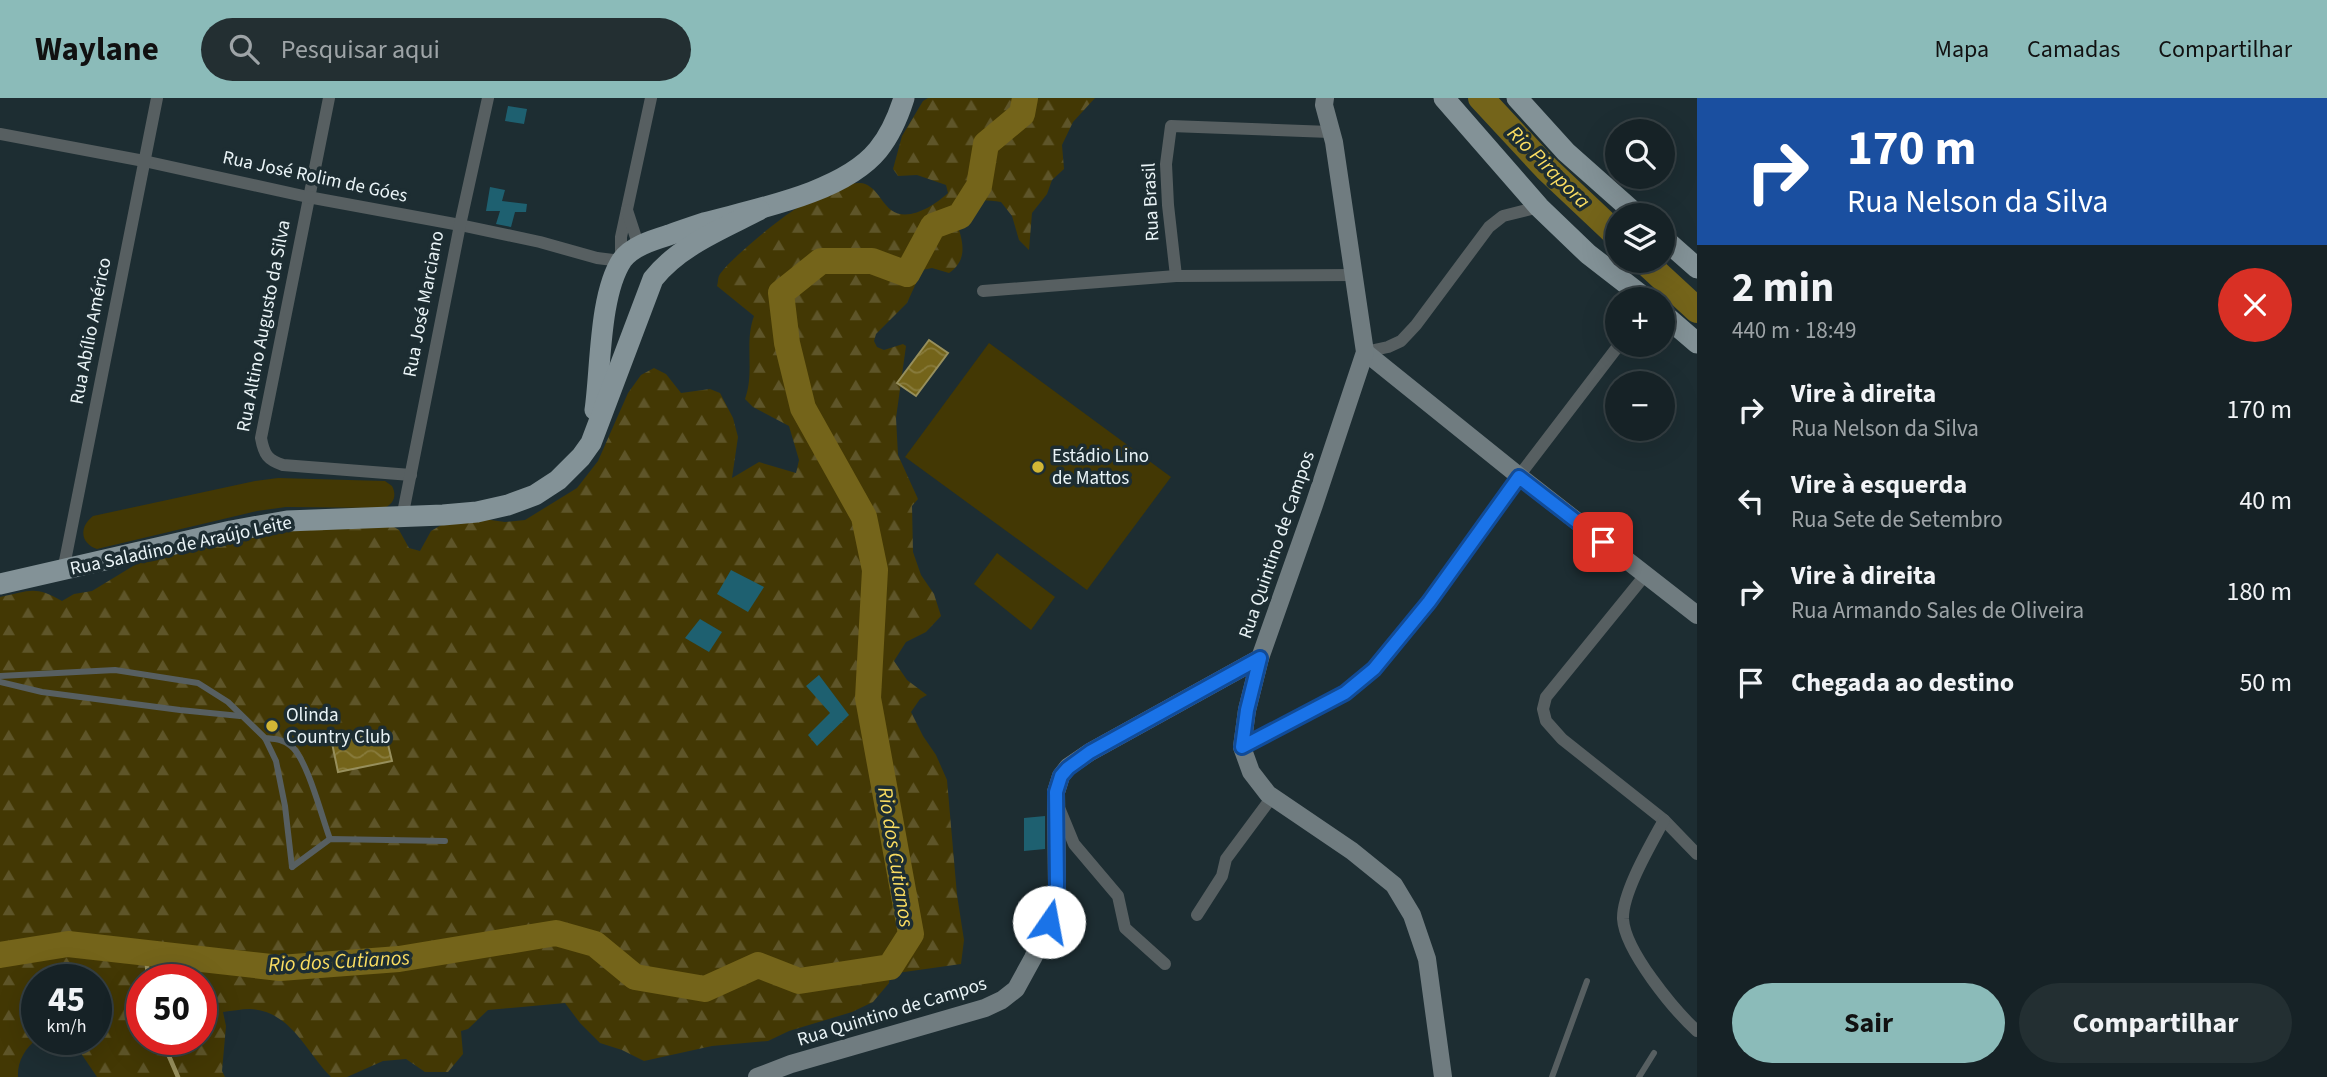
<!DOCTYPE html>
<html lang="pt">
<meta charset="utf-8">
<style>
:root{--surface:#162226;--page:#232f32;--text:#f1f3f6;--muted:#9ea4a7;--line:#353f43;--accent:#8bbbb9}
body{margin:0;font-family:"Source Sans 3",sans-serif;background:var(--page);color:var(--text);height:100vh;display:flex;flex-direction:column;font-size:26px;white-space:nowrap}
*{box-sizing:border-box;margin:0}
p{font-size:23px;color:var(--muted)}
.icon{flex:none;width:38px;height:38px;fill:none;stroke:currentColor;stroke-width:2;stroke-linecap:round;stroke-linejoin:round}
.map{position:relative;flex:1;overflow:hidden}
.details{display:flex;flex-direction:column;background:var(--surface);width:630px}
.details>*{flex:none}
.guide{background:#1a4fa0;color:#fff;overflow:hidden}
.tools{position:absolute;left:1605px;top:21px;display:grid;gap:14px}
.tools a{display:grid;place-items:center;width:70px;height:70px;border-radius:50%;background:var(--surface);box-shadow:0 7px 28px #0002,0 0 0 2px var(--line);font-size:35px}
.speed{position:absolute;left:21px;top:866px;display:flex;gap:14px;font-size:35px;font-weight:700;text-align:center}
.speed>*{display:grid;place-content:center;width:91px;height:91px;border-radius:50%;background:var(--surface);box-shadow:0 7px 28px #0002,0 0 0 2px var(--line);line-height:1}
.speed small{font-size:18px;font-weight:400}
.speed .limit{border:10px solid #d22;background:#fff;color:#111}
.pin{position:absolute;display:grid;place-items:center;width:60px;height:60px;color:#fff;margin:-30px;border-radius:14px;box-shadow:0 4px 10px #0006}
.me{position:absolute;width:77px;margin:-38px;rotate:12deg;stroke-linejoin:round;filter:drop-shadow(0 0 5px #0008)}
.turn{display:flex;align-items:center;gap:24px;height:147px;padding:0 35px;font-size:32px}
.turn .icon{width:91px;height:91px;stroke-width:2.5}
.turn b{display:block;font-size:49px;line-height:60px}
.round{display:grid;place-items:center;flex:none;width:74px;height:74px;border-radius:37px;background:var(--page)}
.summary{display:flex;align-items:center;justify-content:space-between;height:119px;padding:0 35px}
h1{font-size:42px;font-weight:700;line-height:52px}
.action{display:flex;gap:14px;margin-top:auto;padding:14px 35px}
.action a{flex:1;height:80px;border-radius:42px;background:var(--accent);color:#111;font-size:28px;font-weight:700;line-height:80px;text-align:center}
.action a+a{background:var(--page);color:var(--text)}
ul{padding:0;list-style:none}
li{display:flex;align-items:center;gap:21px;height:91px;padding:0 35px}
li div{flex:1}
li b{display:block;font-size:26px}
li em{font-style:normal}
header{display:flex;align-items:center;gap:42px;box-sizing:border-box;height:98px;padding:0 35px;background:var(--accent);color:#111}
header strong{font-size:33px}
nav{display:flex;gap:38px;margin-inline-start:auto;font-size:24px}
.search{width:490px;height:63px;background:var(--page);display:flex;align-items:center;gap:18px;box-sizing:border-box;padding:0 24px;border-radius:38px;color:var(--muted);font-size:26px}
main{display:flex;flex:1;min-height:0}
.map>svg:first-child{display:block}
</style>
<header>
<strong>Waylane</strong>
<div class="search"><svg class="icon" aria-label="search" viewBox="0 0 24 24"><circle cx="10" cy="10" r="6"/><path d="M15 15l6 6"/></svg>Pesquisar aqui</div>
<nav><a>Mapa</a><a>Camadas</a><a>Compartilhar</a></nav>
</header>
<main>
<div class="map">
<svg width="1697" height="979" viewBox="0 0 1697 979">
<defs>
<pattern id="forest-firs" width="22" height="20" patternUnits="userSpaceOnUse" patternTransform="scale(1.75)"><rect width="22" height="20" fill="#433804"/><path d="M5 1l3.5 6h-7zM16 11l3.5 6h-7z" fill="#5e5529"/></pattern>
<pattern id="water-waves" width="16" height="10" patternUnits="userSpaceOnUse" patternTransform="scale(1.75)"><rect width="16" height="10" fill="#74641a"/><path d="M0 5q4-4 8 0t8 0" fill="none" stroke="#887b3c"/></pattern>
</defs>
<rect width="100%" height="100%" fill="#1d2d32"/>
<!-- grass -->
<g fill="#433804">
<path d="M989,245l182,134 -84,113 -182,-133z"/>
<path d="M278,380l107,3 7,5c5,9 2,18 -8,22l-98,-1 -29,4 -160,38c-17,-6 -18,-22 -4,-33l162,-35z"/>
<path d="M997,455l58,44 -24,33 -57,-46z"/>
</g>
<!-- forest -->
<path fill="url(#forest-firs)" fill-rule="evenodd" d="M928,0h167l-22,24 -11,23 2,24 -12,11 -5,14 -15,19 -3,37 -10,-10 -7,-24 -11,-14c-22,-3 -34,-4 -46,16 7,20 15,41 -6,55l-17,-5 -10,2 -15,33 -31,31 -2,7 3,6 7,3 19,-6 3,2 -10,72 2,37 20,44 -6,7 1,46 8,23 13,19 7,22 -15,16 -20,10 -12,19 13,19 20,15 -7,4 -9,13 12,24 13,19 11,25 10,115 7,45 -3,24 -71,10 -1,9 -16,19 -21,10 -63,19 -21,10 -56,5 -68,15 -22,-11 -22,-7 -20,-20 -15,-20 -77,7 -20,19 -7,2 2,23 -15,18h-23l-19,-13 -23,2 -36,16h-16c-25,-25 -40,-66 -81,-68 -9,0 -18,2 -27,3l3,14 -4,45 3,6h-128l-25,-37h24v-60h-59v59c-12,9 -20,23 -19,38h-18v-480c29,-6 35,-12 62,4l12,-7 18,-3 51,-31 52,-25 186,-16 18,11 10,18 11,3 11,-20 12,-7 26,-7 36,5 20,-2 52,-32 21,-27 30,-68 13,-18 13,-7 12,6 15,19 29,-4 10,4 13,25 5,19 -6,41 27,-16 37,11 3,-13 -10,-34 -36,-19 -8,-8c10,-27 -1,-56 9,-83l-37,-30c1,-2 1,-9 2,-10 6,-13 59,-56 72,-64 15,-10 52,-30 69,-29 15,1 20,18 31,27 17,13 44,-5 57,-17l-2,-8 -29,-10 -19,1 -5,-7 9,-33 21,-35zM142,882h59v60h-59z"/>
<!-- water -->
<g fill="url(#water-waves)" stroke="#978f5c" stroke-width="2">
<path d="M929,242l19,13 -32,43 -19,-13z"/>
<path d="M385,634l7,29 -54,11 -6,-29z"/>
</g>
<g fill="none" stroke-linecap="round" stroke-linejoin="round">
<!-- stream -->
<g stroke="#978f5c" stroke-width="4.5">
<path d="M148,882l-1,-15 3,-12"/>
<path d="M162,942l16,37"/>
</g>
<!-- river -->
<g stroke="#74641a" stroke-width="26">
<path d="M1481,0l65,70 71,67"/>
<path d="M1644,163l53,49"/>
<path d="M0,857l68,-11 212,24 119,-9 157,-26 39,11 40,33 70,12 53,-24 41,16 91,-14 21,-33 -43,-236 7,-128 -11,-53 -61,-109 -16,-65 -6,-50 40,-32h51l35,13 26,-48 27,-10 19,-30 7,-42 36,-30 3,-16"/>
</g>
</g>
<!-- building -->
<g fill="#1e6070">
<path d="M508,8l19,3 -3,15 -19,-3z"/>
<path d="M490,89l15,3 -3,11 25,3 -1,8h-11l-4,15 -15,-3 4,-13h-14z"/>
<path d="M731,472l33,17 -16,25 -31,-18z"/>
<path d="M700,521l22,13 -13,20 -24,-14z"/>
<path d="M819,577l30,40 -32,31 -9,-11 22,-22 -24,-27z"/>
<path d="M1045,718v33l-21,2v-33z"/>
</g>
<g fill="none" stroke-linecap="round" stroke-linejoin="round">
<!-- lane -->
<g stroke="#575f61" stroke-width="6">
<path d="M0,578l115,-6 83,13 30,19 37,36 11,23 9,45 7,61"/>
<path d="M0,584l42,10 138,18 60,6"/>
<path d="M265,640c10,1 18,1 26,8 16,12 31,72 39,93"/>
<path d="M292,769l38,-28 115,2"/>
<path d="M1552,979l35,-96"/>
<path d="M1639,979l15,-24"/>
</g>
<!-- street -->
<g stroke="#575f61" stroke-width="12">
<path d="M329,0l-68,340c3,17 7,22 22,27l128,10"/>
<path d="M0,36l144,27 164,36 152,28 80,17 57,16 24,3v-24l30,-139"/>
<path d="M627,112l12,37"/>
<path d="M1176,178l-8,-71 -2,-41 5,-38 159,6"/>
<path d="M983,193l193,-15 178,-1"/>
<path d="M1365,254l23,-5 13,-6 15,-16 73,-98 14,-11 36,-9"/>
<path d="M402,420l58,-293 28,-127"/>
<path d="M63,473l94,-473"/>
<path d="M1646,476l-100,123 -3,12 3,12 16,18 102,81 33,34"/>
<path d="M1242,649l103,-54 29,-24 55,-67 90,-126 100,-131"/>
<path d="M1060,712l14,34 44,52 7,32 40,36"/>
<path d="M1664,722c-13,24 -42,73 -41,99 2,32 51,91 74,112"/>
<path d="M1197,817l25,-39 4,-17 46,-62"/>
</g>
<!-- secondary -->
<g stroke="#707c80" stroke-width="18">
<path d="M1365,254l154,124 178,139"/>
<path d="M1260,560l-13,52 -5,37 9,25 17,22 84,57 42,34 18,30 15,44 16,118"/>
<path d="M757,979l34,-13 194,-56 17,-8 14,-11 17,-31 16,-36 8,-36 -1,-94 5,-16 7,-9 22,-15 170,-94 54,-153 51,-153 -31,-210 -10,-37 1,-7"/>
</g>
<!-- primary -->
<g stroke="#839297" stroke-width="21">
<path d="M1444,0l95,109 49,47 58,45"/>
<path d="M1517,0l49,54 71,63"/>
<path d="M1662,139l35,31"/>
<path d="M1662,215l35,30"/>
<path d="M595,312c6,-42 4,-115 27,-150 10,-14 31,-20 47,-25 11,-4 23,-8 35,-12 51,-14 139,-30 174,-73 13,-16 20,-33 26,-52"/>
<path d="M0,486l231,-53 56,-10 156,-6 34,-3 31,-7 27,-10 23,-15 23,-23 10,-14 62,-164c26,-33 69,-50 106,-69"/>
</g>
</g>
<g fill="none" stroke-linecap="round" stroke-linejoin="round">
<defs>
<path id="route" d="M1049,824l8,-36 -1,-94 5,-16 7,-8 22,-16 170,-94 -13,52 -5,37 103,-54 29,-24 55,-67 90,-125 84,65"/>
</defs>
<!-- route casing -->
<use href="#route" stroke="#114b97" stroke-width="18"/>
<!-- route -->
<use href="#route" stroke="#1a73e8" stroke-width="12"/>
</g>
<!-- markers -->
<g fill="#d2b635" stroke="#1d2d32" stroke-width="2.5">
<circle cx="1038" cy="369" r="7"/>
<circle cx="272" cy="628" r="7"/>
</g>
<g text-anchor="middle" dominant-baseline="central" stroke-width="7" stroke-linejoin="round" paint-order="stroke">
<!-- street labels -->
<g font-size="19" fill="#eaf4f7" stroke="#1d2d32">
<text transform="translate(315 79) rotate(12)">Rua José Rolim de Góes</text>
<text transform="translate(1151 104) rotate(-93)">Rua Brasil</text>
<text transform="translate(424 206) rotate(-79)">Rua José Marciano</text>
<text transform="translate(264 228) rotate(-79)">Rua Altino Augusto da Silva</text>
<text transform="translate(91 233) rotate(-79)">Rua Abílio Américo</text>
<text transform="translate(1277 447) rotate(-71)">Rua Quintino de Campos</text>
<text transform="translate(181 448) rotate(-12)">Rua Saladino de Araújo Leite</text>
<text transform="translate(892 914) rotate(-17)">Rua Quintino de Campos</text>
</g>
<!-- poi labels -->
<g font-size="19" fill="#eaf4f7" stroke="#1d2d32" text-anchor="start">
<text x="1052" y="358">Estádio Lino<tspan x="1052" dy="22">de Mattos</tspan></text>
<text x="286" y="617">Olinda<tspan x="286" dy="22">Country Club</tspan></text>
</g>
<!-- water labels -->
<g font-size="21" font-style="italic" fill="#fadd61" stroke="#1d2d32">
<text transform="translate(1549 69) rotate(45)">Rio Pirapora</text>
<text transform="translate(896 759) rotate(81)">Rio dos Cutianos</text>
<text transform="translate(339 863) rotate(-3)">Rio dos Cutianos</text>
</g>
</g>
</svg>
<div class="tools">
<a><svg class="icon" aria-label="search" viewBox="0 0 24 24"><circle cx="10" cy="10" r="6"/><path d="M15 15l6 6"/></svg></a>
<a><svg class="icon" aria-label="layers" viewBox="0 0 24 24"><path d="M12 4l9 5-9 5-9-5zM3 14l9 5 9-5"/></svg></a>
<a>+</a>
<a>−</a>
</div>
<div class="speed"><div>45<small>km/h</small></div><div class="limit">50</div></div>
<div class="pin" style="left:1603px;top:444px;background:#d93025"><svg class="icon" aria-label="arrive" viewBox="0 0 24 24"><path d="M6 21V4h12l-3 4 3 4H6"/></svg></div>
<svg class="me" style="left:1049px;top:824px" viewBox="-20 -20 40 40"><circle r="19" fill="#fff"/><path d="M0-13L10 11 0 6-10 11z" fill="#1a73e8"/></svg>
</div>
<section class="details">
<div class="guide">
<div class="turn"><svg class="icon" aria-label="right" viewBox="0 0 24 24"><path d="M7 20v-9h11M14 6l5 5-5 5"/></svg><div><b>170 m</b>Rua Nelson da Silva</div></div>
</div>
<div class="summary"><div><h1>2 min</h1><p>440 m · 18:49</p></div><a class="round" style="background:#d93025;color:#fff"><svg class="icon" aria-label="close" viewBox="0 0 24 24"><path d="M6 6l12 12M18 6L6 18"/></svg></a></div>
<ul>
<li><svg class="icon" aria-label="right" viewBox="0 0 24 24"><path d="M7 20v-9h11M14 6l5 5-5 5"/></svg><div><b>Vire à direita</b><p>Rua Nelson da Silva</p></div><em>170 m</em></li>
<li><svg class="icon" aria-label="left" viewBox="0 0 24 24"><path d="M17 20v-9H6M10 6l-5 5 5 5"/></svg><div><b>Vire à esquerda</b><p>Rua Sete de Setembro</p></div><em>40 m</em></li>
<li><svg class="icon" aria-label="right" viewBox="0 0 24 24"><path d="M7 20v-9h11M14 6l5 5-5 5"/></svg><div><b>Vire à direita</b><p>Rua Armando Sales de Oliveira</p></div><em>180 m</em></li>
<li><svg class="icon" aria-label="arrive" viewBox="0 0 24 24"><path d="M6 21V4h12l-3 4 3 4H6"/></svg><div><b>Chegada ao destino</b></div><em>50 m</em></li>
</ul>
<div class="action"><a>Sair</a><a>Compartilhar</a></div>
</section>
</main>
